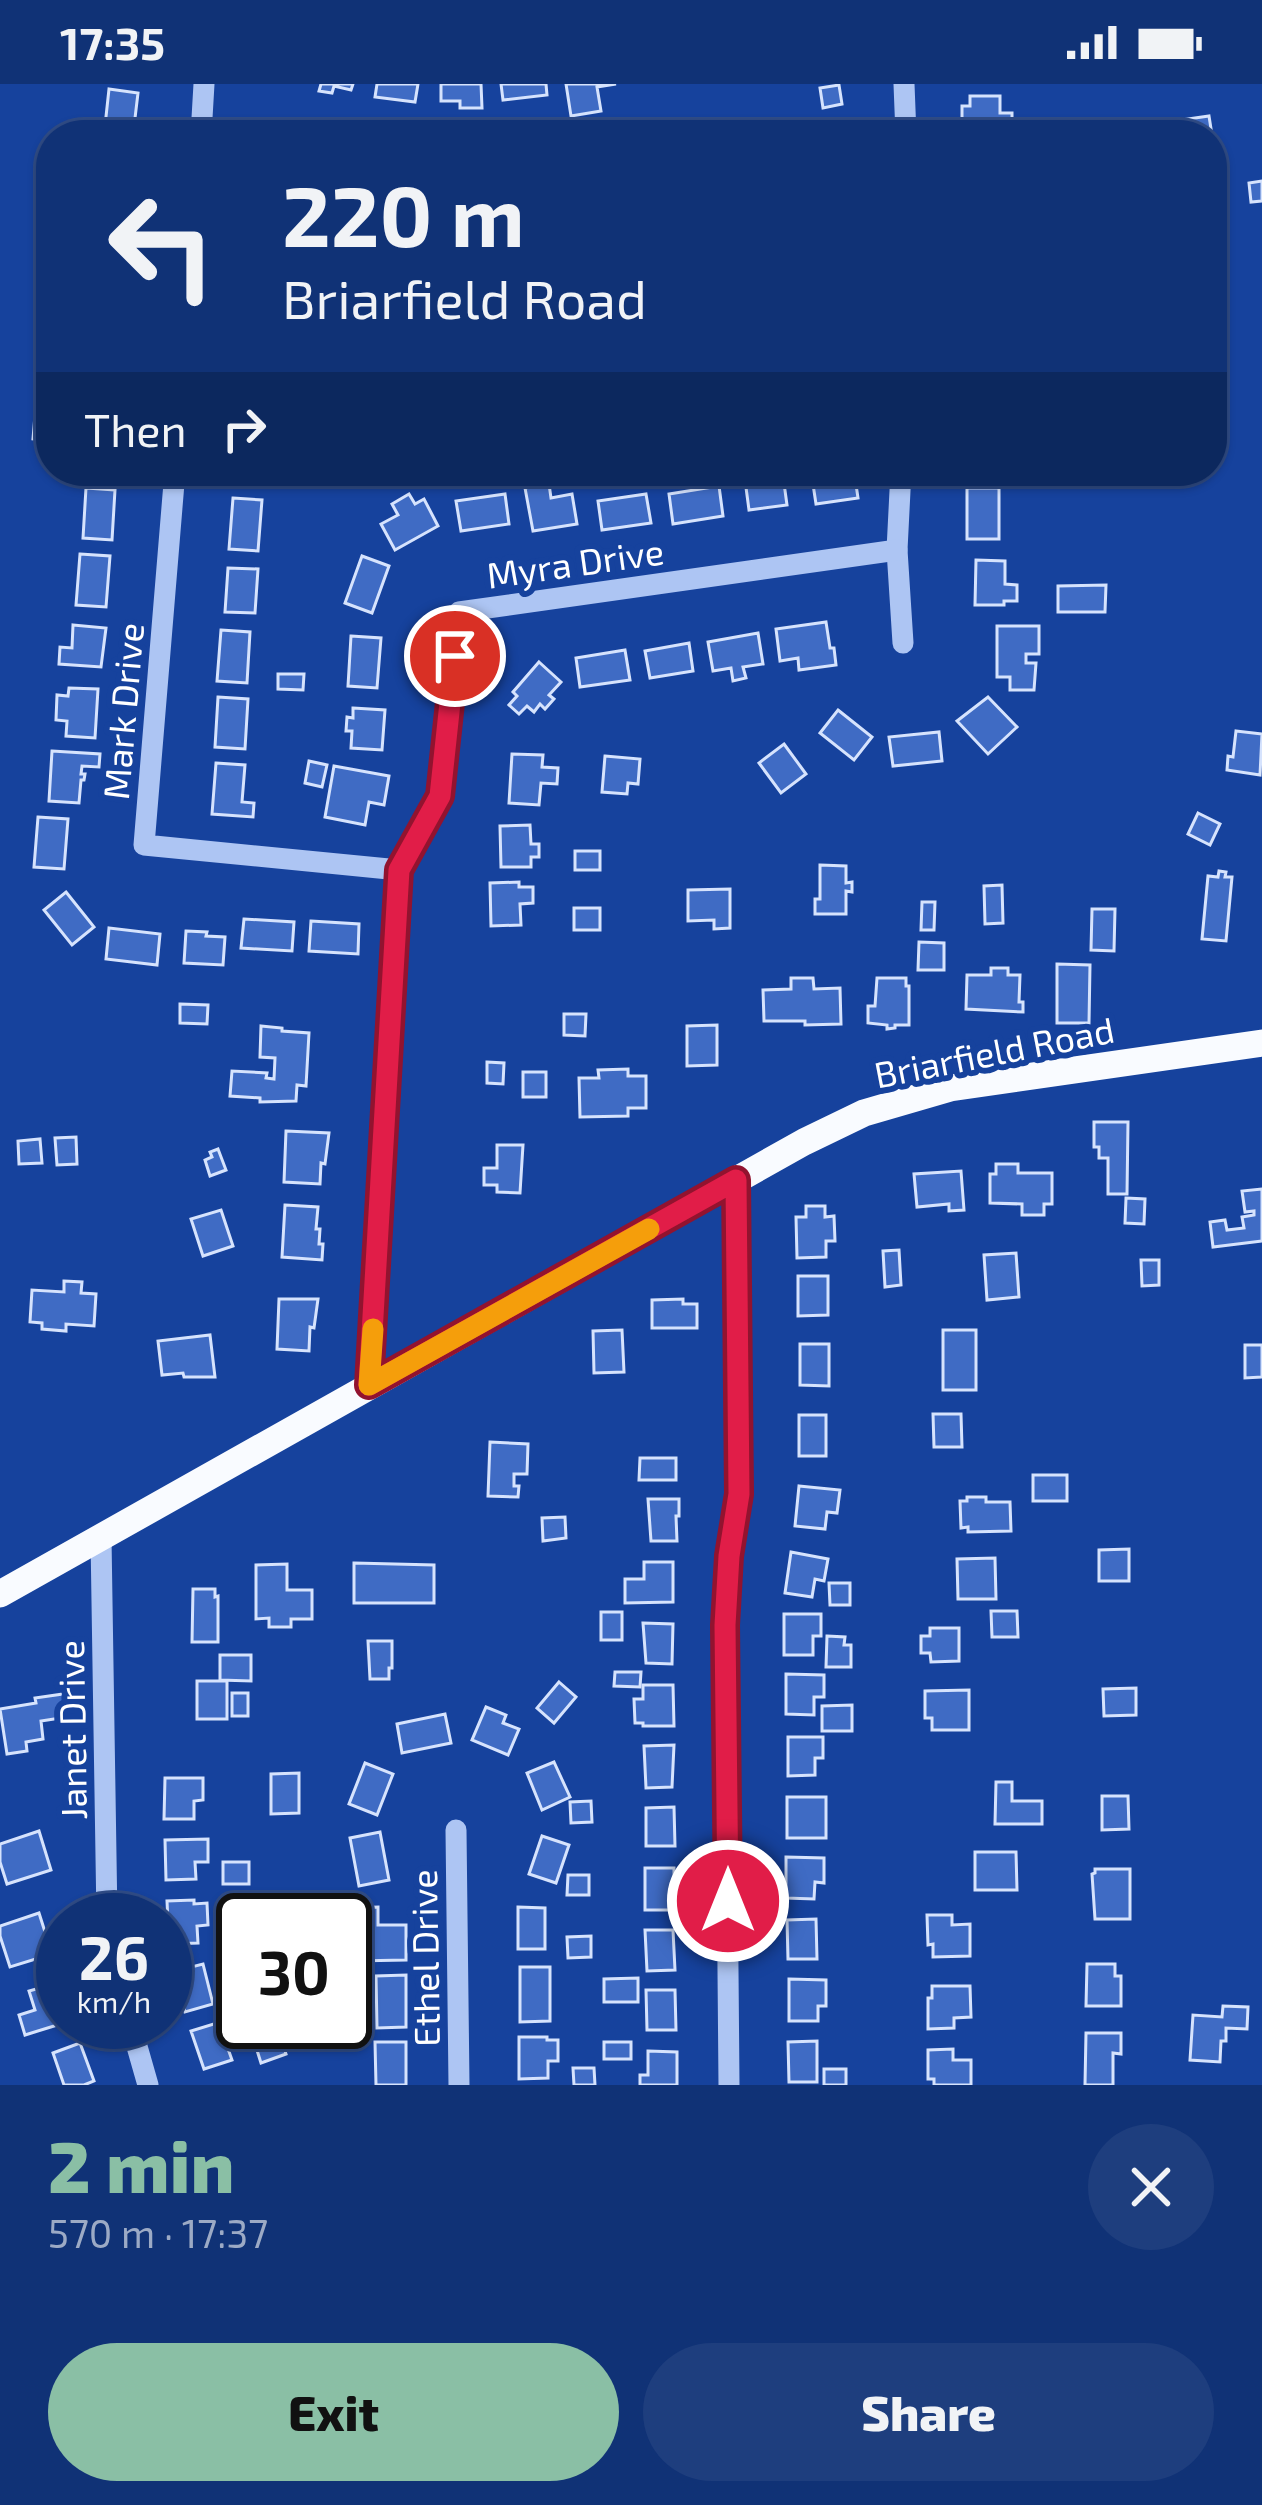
<!DOCTYPE html>
<meta charset="utf-8">
<style>
:root{--surface:#103276;--page:#1e3e7e;--text:#f1f3f6;--muted:#9caac5;--line:#304d88;--accent:#8abfa5}
body{margin:0;font-family:"Exo 2",sans-serif;background:var(--page);color:var(--text);height:100vh;display:flex;flex-direction:column;font-size:45px;white-space:nowrap}
*{box-sizing:border-box;margin:0}
p{font-size:39px;color:var(--muted)}
.icon{flex:none;width:66px;height:66px;fill:none;stroke:currentColor;stroke-width:2;stroke-linecap:round;stroke-linejoin:round}
.map{position:relative;height:2001px;overflow:hidden}
.sheet{display:flex;flex-direction:column;background:var(--surface);flex:1}
.sheet>*{flex:none}
.banner{position:absolute;left:36px;top:36px;width:1191px;height:366px;border-radius:48px;box-shadow:0 3px 9px #0004,0 0 0 3px var(--line);background:#103276;color:var(--text);overflow:hidden}
.speed{position:absolute;left:36px;top:1809px;display:flex;gap:24px;font-size:60px;font-weight:700;text-align:center}
.speed>*{display:grid;place-content:center;width:156px;height:156px;border-radius:50%;background:var(--surface);box-shadow:0 3px 9px #0004,0 0 0 3px var(--line);line-height:1}
.speed small{font-size:30px;font-weight:400}
.speed .limit{border:6px solid #111;border-radius:18px;background:#fff;color:#111}
.pin{position:absolute;display:grid;place-items:center;width:102px;height:102px;color:#fff;margin:-51px;border:6px solid #fff;border-radius:50%;box-shadow:0 3px 12px #0007}
.me{position:absolute;width:132px;margin:-66px;rotate:0deg;stroke-linejoin:round;filter:drop-shadow(0 0 9px #0008)}
.turn{display:flex;align-items:center;gap:42px;height:252px;padding:0 48px;font-size:54px}
.turn .icon{width:156px;height:156px;stroke-width:2.5}
.turn b{display:block;font-size:84px;line-height:102px}
.then{display:flex;align-items:center;height:114px;padding:0 48px;background:#0003;gap:24px;font-size:45px}
.round{display:grid;place-items:center;flex:none;width:126px;height:126px;border-radius:63px;background:var(--page)}
.head{display:flex;align-items:center;justify-content:space-between;height:204px;padding:0 48px}
h1{font-size:72px;font-weight:800;line-height:90px;color:var(--accent)}
.action{display:flex;gap:24px;margin-top:auto;padding:24px 48px}
.action a{flex:1;height:138px;border-radius:72px;background:var(--accent);color:#111;font-size:48px;font-weight:800;line-height:138px;text-align:center}
.action a+a{background:var(--page);color:var(--text)}
.status{display:flex;justify-content:space-between;align-items:center;height:84px;padding:0 60px;background:var(--surface);direction:ltr}
.status svg{height:33px;fill:currentColor}
.map>svg:first-child{display:block}
</style>
<div class="status"><b>17:35</b><svg viewBox="0 0 49 12"><path d="M0 12V9h3v3zM5 12V6h3v6zM10 12V3h3v9zM15 12V0h3v12zM26 1h20v11H26zM47 4h2v5h-2z"/></svg></div>
<div class="map">
<svg width="1262" height="2001" viewBox="0 0 1262 2001">
<rect width="100%" height="100%" fill="#16429d"/>
<!-- building -->
<g fill="#3f6bc4" stroke="#d6e3fd" stroke-width="3">
<path d="M321,0h32l-2,6 -17,-4 -2,7 -13,-2z"/>
<path d="M377,0h41l-3,18 -40,-5z"/>
<path d="M441,0h40l1,24h-22v-7h-19z"/>
<path d="M501,0h45l1,11 -44,5z"/>
<path d="M566,0h50l-19,3 4,24 -30,5z"/>
<path d="M839,1l3,19 -19,4 -3,-20z"/>
<path d="M109,5l29,4 -5,42h-29z"/>
<path d="M970,12h30v17h12v16h-13v6h-30v-13h-7v-16h8z"/>
<path d="M1209,32l3,19h-36l-2,-14z"/>
<path d="M835,35l2,16h-24l-2,-12z"/>
<path d="M1262,97v20l-11,1 -2,-19z"/>
<path d="M35,331l16,1v25l-18,-2z"/>
<path d="M236,387h45v12l-46,-4z"/>
<path d="M811,387h43l4,27 -42,6z"/>
<path d="M1021,387h22v8h-21z"/>
<path d="M783,392l4,29 -38,5 -4,-30z"/>
<path d="M549,400l2,14 21,-4 5,30 -44,7 -8,-43z"/>
<path d="M719,402l4,30 -50,8 -4,-30z"/>
<path d="M86,404l29,2 -3,50 -29,-2z"/>
<rect x="967" y="404" width="32" height="51"/>
<path d="M409,410l6,10 9,-5 14,27 -43,24 -14,-26 17,-9 -6,-11z"/>
<path d="M505,410l4,30 -48,7 -5,-30z"/>
<path d="M646,410l5,29 -49,7 -4,-29z"/>
<path d="M233,414l29,2 -4,51 -29,-2z"/>
<path d="M80,470l30,2 -4,51 -30,-2z"/>
<path d="M362,472l27,10 -17,47 -27,-10z"/>
<path d="M976,476l29,1v23l12,1v16h-13v4h-29z"/>
<path d="M228,484l30,1 -3,44 -30,-1z"/>
<path d="M1106,501l-1,27h-47v-26z"/>
<path d="M826,538l4,26h4l2,17 -37,5 -1,-12 -18,3 -4,-32z"/>
<path d="M73,541l33,3 -5,39 -42,-3 1,-17 12,1z"/>
<path d="M997,542h42v28h-13v9h10l-2,27h-24v-13h-13z"/>
<path d="M221,546l29,2 -3,51 -30,-2z"/>
<path d="M758,549l5,31 -20,3 3,11 -13,3 -2,-13 -18,3 -5,-29z"/>
<path d="M351,552l30,2 -4,50 -29,-2z"/>
<path d="M689,559l4,28 -43,7 -5,-27z"/>
<path d="M625,566l5,30 -50,7 -4,-29z"/>
<path d="M539,578l22,20 -12,13 5,4 -9,10 -5,-5 -6,8 -7,-6 -8,8 -10,-9 8,-9 -4,-4z"/>
<path d="M278,590h26l-1,16 -25,-1z"/>
<path d="M69,604l29,1 -3,49 -29,-2 1,-15 -11,-1 1,-25 11,1z"/>
<path d="M218,613l30,2 -3,50 -30,-2z"/>
<path d="M988,613l29,30 -29,27 -31,-33z"/>
<path d="M353,624l32,2 -3,40 -31,-2 1,-17h-6l1,-14 6,1z"/>
<path d="M838,626l34,27 -18,23 -34,-27z"/>
<path d="M1236,647l26,3 -2,41 -33,-5 1,-14 5,1z"/>
<path d="M939,648l3,29 -49,5 -4,-29z"/>
<path d="M784,660l22,30 -25,19 -22,-30z"/>
<path d="M52,667l48,3 -1,13 -17,-1 -1,8h4l-1,6h-3l-2,23 -30,-2z"/>
<path d="M512,670l31,1 -1,12 16,1 -1,16 -16,-1 -2,22 -30,-2z"/>
<path d="M605,672l35,3 -2,25 -10,-1 -1,11 -25,-2z"/>
<path d="M309,677l18,4 -5,22 -17,-4z"/>
<path d="M216,679l29,2 -3,37 12,1 -1,14 -41,-3z"/>
<path d="M334,682l55,10 -5,29 -15,-3 -4,23 -40,-8z"/>
<path d="M1198,729l22,11 -10,21 -22,-11z"/>
<path d="M38,733l30,2 -4,50 -30,-2z"/>
<path d="M530,741l1,19h8v13h-8v10h-30l-1,-41z"/>
<rect x="575" y="767" width="25" height="19"/>
<path d="M820,781l26,1v17l6,-1v10l-6,-1v23h-31v-15h5z"/>
<path d="M1219,787l7,1 -1,5h7l-6,64 -24,-2 6,-63 10,1z"/>
<path d="M519,798v5h14v16l-13,1 1,21 -30,1 -1,-43z"/>
<path d="M1002,801l1,38 -18,1 -1,-38z"/>
<path d="M730,805v39l-16,1v-9l-26,1v-31z"/>
<path d="M66,808l28,35 -22,18 -28,-35z"/>
<path d="M922,818h13l-1,28h-13z"/>
<rect x="574" y="824" width="26" height="22"/>
<path d="M1092,825h23l-1,42 -23,-1z"/>
<path d="M244,835l50,3 -2,29 -51,-3z"/>
<path d="M311,837l48,3 -1,30 -49,-3z"/>
<path d="M109,844l51,6 -3,31 -51,-6z"/>
<path d="M186,847l21,1 -1,4 19,1 -2,28 -39,-2z"/>
<path d="M919,858l25,1v27h-26z"/>
<path d="M1057,880l33,1 -1,58h-32z"/>
<path d="M991,884h17v7h12l-1,27h4v10l-57,-3 1,-34h24z"/>
<path d="M791,894h22l1,11 26,-1 1,36 -36,1v-4h-41l-1,-31 28,-1z"/>
<path d="M877,894h29v8h3v39h-14v3l-8,1v-4l-19,-2v-17h7z"/>
<path d="M180,920l28,1 -1,19 -27,-1z"/>
<path d="M564,930h22l-1,22 -21,-1z"/>
<path d="M717,941v40l-30,1v-40z"/>
<path d="M261,942l21,2v3l27,2 -3,53 -9,-1 -1,16 -36,1v-4l-30,-2 2,-25 35,2 -1,5 8,1 1,-21 -15,-1z"/>
<path d="M487,978l17,1 -1,21 -16,-1z"/>
<path d="M628,985v7h18v32h-18v8l-48,1 -1,-39h20l-1,-8z"/>
<rect x="523" y="988" width="23" height="25"/>
<path d="M1094,1038h34l-1,72h-19v-36h-9v-11h-5z"/>
<path d="M286,1047l43,2 -4,31 -4,-1 -1,21 -36,-2z"/>
<path d="M76,1053l1,27 -20,1 -2,-27z"/>
<path d="M40,1055l2,24 -23,1 -1,-23z"/>
<path d="M497,1061h26l-3,48 -23,-1v-7h-13v-17h13z"/>
<path d="M218,1065l8,21 -16,6 -5,-16 7,-3 -2,-5z"/>
<path d="M996,1080h22v9h34v31h-8v11h-22v-11l-32,-1v-29h6z"/>
<path d="M961,1087l3,39 -15,1v-7l-32,3 -3,-33z"/>
<path d="M1262,1105v52l-49,6 -3,-25 15,-2 2,10 17,-2 -2,-11 12,-2v-4l-9,1 -3,-21z"/>
<path d="M1126,1114l19,1 -1,25 -19,-1z"/>
<path d="M285,1121l33,2 -2,22h4l-1,15h4l-1,16 -40,-3z"/>
<path d="M806,1122h19v11l9,-1 1,25h-9v16l-29,1 -1,-41h10z"/>
<path d="M221,1126l12,36 -30,10 -12,-37z"/>
<path d="M899,1166l2,35 -16,2 -2,-36z"/>
<path d="M1016,1169l3,44 -32,3 -3,-45z"/>
<path d="M1141,1176h18v25l-17,1z"/>
<path d="M798,1192h30v39l-30,1z"/>
<path d="M64,1197l18,1 -1,11 15,1 -2,32 -28,-2v7l-24,-2v-6l-12,-1 2,-32 32,2z"/>
<path d="M279,1215h39l-4,29 -4,-1 -1,24 -32,-2z"/>
<path d="M683,1215v5h14v24h-45v-28z"/>
<path d="M622,1246l2,42 -30,1 -1,-42z"/>
<rect x="943" y="1246" width="33" height="60"/>
<path d="M210,1251l5,42h-31l-1,-4 -21,2 -4,-34z"/>
<path d="M800,1260h29v42l-29,-1z"/>
<path d="M1245,1261h17v32l-17,1z"/>
<path d="M933,1330h28l1,33h-28z"/>
<rect x="799" y="1331" width="27" height="41"/>
<path d="M490,1358l38,2 -1,30h-13v12h5l-1,11 -30,-1z"/>
<path d="M640,1374h36v22h-37z"/>
<rect x="1033" y="1391" width="34" height="26"/>
<path d="M799,1402l41,4 -3,23 -10,-1 -2,17 -30,-3z"/>
<path d="M967,1413h19v5h24l1,29 -43,1v-5l-7,1 -1,-27h7z"/>
<path d="M648,1415h31v17h-3l1,25h-26z"/>
<path d="M565,1433l1,21 -23,3 -1,-23z"/>
<path d="M1129,1465v32h-30v-31z"/>
<path d="M791,1468l37,7 -4,22 -9,-2 -3,18 -27,-4z"/>
<path d="M995,1474l1,41h-38l-1,-40z"/>
<path d="M644,1478h29v40l-48,1v-24h19z"/>
<path d="M354,1479l80,2v38h-80z"/>
<path d="M287,1480v26h25v29h-21v8h-22v-9l-13,1v-54z"/>
<path d="M829,1499h21v22h-20z"/>
<path d="M193,1505h22v8l3,-1v46h-26z"/>
<path d="M991,1527h26l1,26h-26z"/>
<rect x="601" y="1528" width="21" height="28"/>
<path d="M784,1530h37v22h-8v19h-29z"/>
<path d="M643,1539l30,1 -1,40 -26,-1z"/>
<path d="M930,1544h29v33l-28,1 -1,-9h-9v-17h9z"/>
<path d="M827,1552l18,1 -1,8h7v22h-25z"/>
<path d="M368,1557h24v27h-3v11h-19z"/>
<path d="M220,1571h31v26l-31,-1z"/>
<path d="M615,1588h26l-1,15 -26,-1z"/>
<path d="M786,1590l38,1v22h-10v18l-28,-1z"/>
<rect x="197" y="1597" width="30" height="38"/>
<path d="M559,1598l17,15 -22,26 -17,-15z"/>
<path d="M643,1601h30l1,41h-31v-3h-8l-1,-24h9z"/>
<path d="M1136,1604v27l-32,1 -1,-27z"/>
<path d="M969,1606v40h-37v-12h-7v-27z"/>
<rect x="232" y="1609" width="16" height="23"/>
<path d="M63,1610l4,23 -26,4 2,18 -17,3 1,9 -20,3 -7,-45 36,-6 -1,-5z"/>
<path d="M852,1621v26h-30v-25z"/>
<path d="M486,1623l20,8 -3,8 16,6 -11,26 -36,-15z"/>
<path d="M445,1630l6,29 -49,10 -5,-29z"/>
<path d="M788,1653h35v21h-8v17l-27,1z"/>
<path d="M674,1661l-2,42 -26,1 -2,-42z"/>
<path d="M554,1678l16,35 -28,13 -15,-37z"/>
<path d="M365,1679l28,11 -16,41 -28,-11z"/>
<path d="M299,1689v40l-28,1v-40z"/>
<path d="M165,1694h38v22l-9,1v18h-30z"/>
<path d="M996,1698h16v19h30v23h-47z"/>
<path d="M1102,1712h26l1,33 -27,1z"/>
<rect x="787" y="1713" width="39" height="41"/>
<path d="M591,1717l1,21 -21,1 -1,-21z"/>
<path d="M674,1723l1,39h-29v-38z"/>
<path d="M39,1747l12,39 -44,14 -7,-22v-18z"/>
<path d="M380,1748l9,48 -30,6 -9,-48z"/>
<path d="M542,1752l27,9 -13,38 -27,-9z"/>
<path d="M208,1755v23h-13l1,17 -30,1 -1,-40z"/>
<path d="M975,1768h41l1,38h-42z"/>
<path d="M786,1773l38,1v25l-9,-1 -1,17 -28,-1z"/>
<rect x="223" y="1778" width="26" height="22"/>
<rect x="645" y="1784" width="29" height="42"/>
<path d="M1095,1785h35v50h-35l-3,-45 3,-1z"/>
<path d="M568,1791h21v20h-22z"/>
<path d="M194,1816v4l13,-1 1,22 -11,1 1,17 -29,1 -2,-43z"/>
<path d="M378,1823v18h28v35l-52,1v-23h10v-11h-17v-19z"/>
<path d="M518,1823l27,1v41h-27z"/>
<path d="M39,1829l13,41 -42,13 -10,-31v-10z"/>
<path d="M927,1831h25v10l18,-1v32l-37,1v-13l-5,1z"/>
<path d="M816,1835l1,40h-29l-1,-39z"/>
<path d="M645,1846h28l2,40 -28,1z"/>
<path d="M591,1852v21l-23,1 -1,-21z"/>
<path d="M203,1880l10,40 -28,8 -10,-41z"/>
<path d="M1087,1880h28v12h6v30h-35z"/>
<path d="M520,1883h30v54l-30,1z"/>
<path d="M406,1891v52l-29,1 -1,-52z"/>
<path d="M638,1894v24h-34v-23z"/>
<path d="M789,1895l37,1v26h-8v15h-29z"/>
<path d="M57,1899l6,19v20h4l-42,13 -6,-20 16,-5 -6,-19z"/>
<path d="M932,1902h38l1,31 -17,1v10l-26,1v-31h4z"/>
<path d="M646,1906h29l1,40h-29z"/>
<path d="M1223,1922l25,1 -1,22 -21,-1v13h-5l-1,21 -30,-2 3,-45 29,2z"/>
<path d="M220,1938l3,8 5,-2 4,13 -6,2 6,17 -28,9 -13,-38z"/>
<path d="M276,1939l10,31 -25,9 -10,-32z"/>
<path d="M1086,1949h35v21l-8,-1v32h-28z"/>
<path d="M519,1953h28v3h11v21h-10v17l-29,1z"/>
<path d="M817,1957v41h-28l-1,-40z"/>
<path d="M375,1958h31v43h-30z"/>
<rect x="604" y="1958" width="27" height="17"/>
<path d="M80,1959l14,38 -10,4h-20l-11,-32z"/>
<path d="M953,1965v11h18v25h-37v-6h-6v-29z"/>
<path d="M648,1967l29,1v33h-37v-10h8z"/>
<path d="M573,1984h21l1,17h-21z"/>
<rect x="824" y="1985" width="22" height="16"/>
</g>
<g fill="none" stroke-linecap="round" stroke-linejoin="round">
<!-- minor -->
<g stroke="#adc5f3" stroke-width="21">
<path d="M904,0l2,51"/>
<path d="M201,51l3,-51"/>
<path d="M175,387l-31,374 255,25"/>
<path d="M901,387l-4,79 6,93"/>
<path d="M369,1301l30,-515 41,-74 19,-184 438,-62"/>
<path d="M101,1454l6,382"/>
<path d="M456,1746l3,255"/>
<path d="M130,1938l18,63"/>
<path d="M729,2001l-4,-460 4,-69 10,-62 -3,-314"/>
</g>
<!-- major -->
<path stroke="#f9fbff" stroke-width="27" d="M0,1510l804,-452 60,-29 86,-25 312,-45"/>
</g>
<g fill="none" stroke-linecap="round" stroke-linejoin="round">
<defs>
<path id="route" d="M455,572l-15,140 -41,74 -30,515 367,-205 3,314 -10,62 -4,69 3,276"/>
</defs>
<!-- route casing -->
<use href="#route" stroke="#92132f" stroke-width="30"/>
<!-- route -->
<use href="#route" stroke="#e11d48" stroke-width="21"/>
<!-- slow -->
<path stroke="#f59e0b" stroke-width="21" d="M373,1245l-4,56 280,-156"/>
</g>
<g text-anchor="middle" dominant-baseline="central" stroke-width="12" stroke-linejoin="round" paint-order="stroke">
<!-- street labels -->
<g font-size="36" fill="#fff" stroke="#16429d">
<text transform="translate(575 478) rotate(-8)">Myra Drive</text>
<text transform="translate(122 627) rotate(-85)">Mark Drive</text>
<text transform="translate(994 967) rotate(-11)">Briarfield Road</text>
<text transform="translate(71 1646) rotate(-91)">Janet Drive</text>
<text transform="translate(424 1874) rotate(-91)">Ethel Drive</text>
</g>
</g>
</svg>
<div class="speed"><div>26<small>km/h</small></div><div class="limit">30</div></div>
<div class="pin" style="left:455px;top:572px;background:#d93025"><svg class="icon" aria-label="arrive" viewBox="0 0 24 24"><path d="M6 21V4h12l-3 4 3 4H6"/></svg></div>
<svg class="me" style="left:728px;top:1817px" viewBox="-20 -20 40 40"><circle r="17" fill="#e11d48" stroke="#fff" stroke-width="3"/><path d="M0-11L8 9 0 5-8 9z" fill="#fff"/></svg>
<div class="banner">
<div class="turn"><svg class="icon" aria-label="left" viewBox="0 0 24 24"><path d="M17 20v-9H6M10 6l-5 5 5 5"/></svg><div><b>220 m</b>Briarfield Road</div></div>
<div class="then">Then<svg class="icon" aria-label="right" viewBox="0 0 24 24"><path d="M7 20v-9h11M14 6l5 5-5 5"/></svg></div>
</div>
</div>
<section class="sheet">
<div class="head"><div><h1>2 min</h1><p>570 m · 17:37</p></div><a class="round"><svg class="icon" aria-label="close" viewBox="0 0 24 24"><path d="M6 6l12 12M18 6L6 18"/></svg></a></div>
<div class="action"><a>Exit</a><a>Share</a></div>
</section>
